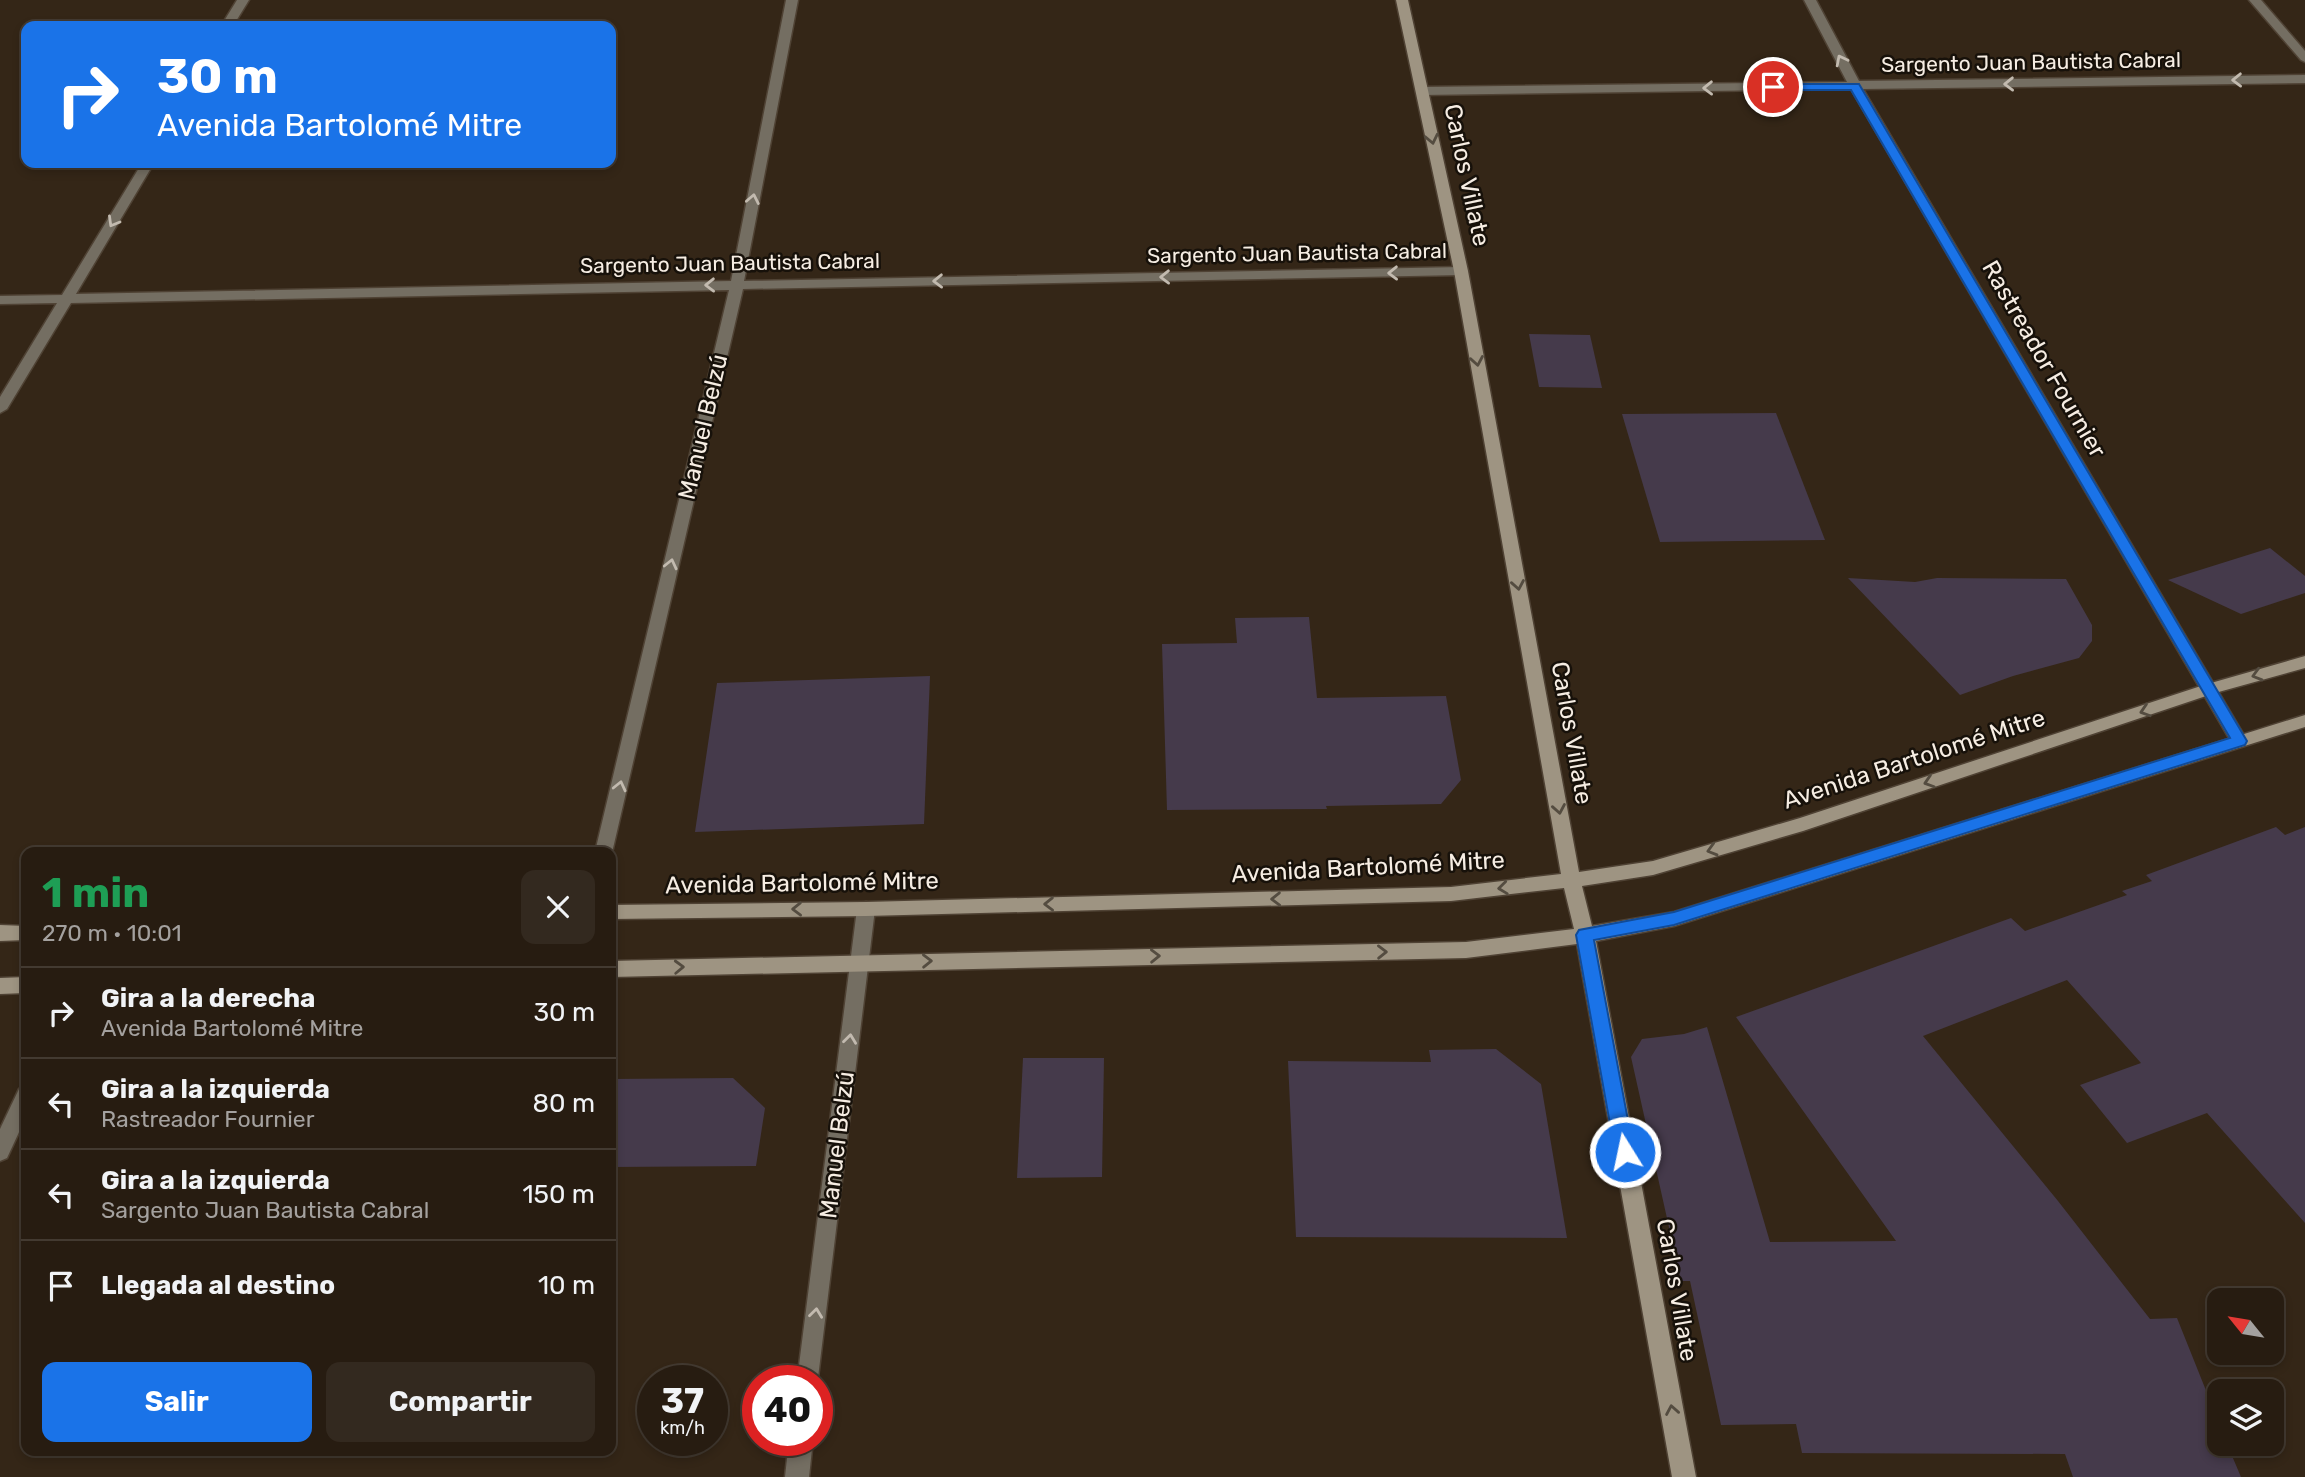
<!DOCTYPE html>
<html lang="es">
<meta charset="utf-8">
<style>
:root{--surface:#271c11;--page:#33291f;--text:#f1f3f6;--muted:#a4a19f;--line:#433a31;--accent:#1a73e8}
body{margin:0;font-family:Rubik,sans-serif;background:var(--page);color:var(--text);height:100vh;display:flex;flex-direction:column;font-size:26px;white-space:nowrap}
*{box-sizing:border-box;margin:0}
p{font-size:23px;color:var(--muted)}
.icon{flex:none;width:38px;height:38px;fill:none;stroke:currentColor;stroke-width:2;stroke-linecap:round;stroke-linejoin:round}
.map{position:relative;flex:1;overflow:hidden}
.details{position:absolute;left:21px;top:847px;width:595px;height:609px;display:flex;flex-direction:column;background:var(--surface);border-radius:14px;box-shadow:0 4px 10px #0003,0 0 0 2px var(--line)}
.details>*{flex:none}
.guide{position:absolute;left:21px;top:21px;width:595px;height:147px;border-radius:14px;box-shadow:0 4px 10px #0003,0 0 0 2px var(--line);background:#1a73e8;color:#fff;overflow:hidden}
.needle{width:46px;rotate:300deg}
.tools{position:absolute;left:2207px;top:1288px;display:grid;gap:14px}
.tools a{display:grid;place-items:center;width:77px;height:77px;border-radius:14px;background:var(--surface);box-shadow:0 4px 10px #0003,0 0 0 2px var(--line);font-size:35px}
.speed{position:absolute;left:637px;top:1365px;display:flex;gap:14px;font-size:35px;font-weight:700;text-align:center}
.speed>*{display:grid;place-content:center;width:91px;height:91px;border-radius:50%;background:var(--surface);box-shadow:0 4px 10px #0003,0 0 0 2px var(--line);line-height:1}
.speed small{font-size:18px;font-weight:400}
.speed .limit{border:10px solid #d22;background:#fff;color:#111}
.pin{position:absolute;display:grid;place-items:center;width:60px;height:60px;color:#fff;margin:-30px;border:4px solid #fff;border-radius:50%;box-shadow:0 2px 7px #0007}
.me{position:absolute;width:77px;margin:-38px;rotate:350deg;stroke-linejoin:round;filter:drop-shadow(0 0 5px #0008)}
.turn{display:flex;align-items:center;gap:24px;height:147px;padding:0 21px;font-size:32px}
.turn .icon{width:91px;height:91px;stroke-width:2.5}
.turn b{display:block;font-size:49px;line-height:60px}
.round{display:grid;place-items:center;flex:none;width:74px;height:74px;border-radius:14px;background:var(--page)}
.head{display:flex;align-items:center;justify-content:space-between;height:119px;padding:0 21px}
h1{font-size:42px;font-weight:700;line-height:52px;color:#1e9e55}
.cta{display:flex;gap:14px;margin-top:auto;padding:14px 21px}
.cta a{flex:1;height:80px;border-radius:14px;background:var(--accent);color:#fff;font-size:28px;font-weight:700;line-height:80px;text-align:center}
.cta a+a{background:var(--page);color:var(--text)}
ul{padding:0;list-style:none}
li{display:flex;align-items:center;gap:21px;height:91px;padding:0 21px;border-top:2px solid var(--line)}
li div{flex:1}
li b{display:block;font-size:26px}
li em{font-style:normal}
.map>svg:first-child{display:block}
</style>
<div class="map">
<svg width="2305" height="1477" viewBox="0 0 2305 1477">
<rect width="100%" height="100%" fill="#342617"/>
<!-- building -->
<g fill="#453a4b">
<path d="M1529,334l61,1 12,53 -63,-1z"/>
<path d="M1776,413l49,127 -165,2 -38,-128z"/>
<path d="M2270,548l35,28v17l-64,21 -73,-34z"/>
<path d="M1848,578l67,4 22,-4 129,1 26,46v16l-13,17 -66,18 -53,19z"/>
<path d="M1309,617l8,81 129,-2 15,84 -20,24 -115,2 1,3 -160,1 -5,-166 75,-1 -2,-25z"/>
<path d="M930,676l-6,148 -229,8 22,-149z"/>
<path d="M2276,827l9,8 20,-8v396l-98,-110 -80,30 -47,-58 61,-22 -74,-83 -144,56 135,165 92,118 27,-1 42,105v21h8l14,33h-168l-8,-23 -263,-1 -6,-29 -75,1 -31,-144h-9l-50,-224 11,-18 42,-5 23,-7 63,215 126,-1 -160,-224 275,-99 14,13 102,-36 -5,-4 30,-10 -6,-6z"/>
<path d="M1496,1049l45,35 26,154 -271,-1 -8,-176 143,1 -2,-12z"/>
<path d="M1023,1058h81l-2,119 -85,1z"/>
<path d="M733,1078l32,30 -9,58 -145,1v-88z"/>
</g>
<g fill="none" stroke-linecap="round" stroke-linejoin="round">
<defs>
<g id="street">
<path d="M237,0h12l-16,26h-12z"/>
<path d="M786,0h12l-54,281 717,-14 7,4 -7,4 -718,14 -132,568v-5h-16l134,-562 -658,13 -64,106 -7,4v-16l57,-94 -57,1v-8l62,-1 80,-132h12l-78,131 655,-13z"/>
<path d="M1804,0h12l43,81 446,-6v8l-442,6 382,648 3,4 -3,4h-12l-382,-656 -429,6 -6,-4 6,-4 425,-5z"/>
<path d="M2249,0h12l44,51v11l-4,-2z"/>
<path d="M866,902l7,2 2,5 -58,477v-5h-20l60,-472 2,-5z"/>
<path d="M26,1086v31l-19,41 -7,3v-32l19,-40z"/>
<path d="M789,1440h24l-4,37h-24z"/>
</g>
<g id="secondary">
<path d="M1396,0h12l60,271 111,601 74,-11 147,-43 404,-133 101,-29v12l-90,25 -412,138 -150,44 -71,11 10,40 82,-14 631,-197v12l-631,199 -78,15 100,536h-24l-95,-533 -111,14 -855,19v-16l855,-19 108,-13 -10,-41 -113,13 -585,15 -255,3v-14l255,-3 585,-15 110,-13 -107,-603z"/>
<path d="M0,925l26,1v14l-26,1z"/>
<path d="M26,977v16l-26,1v-16z"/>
</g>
</defs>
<!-- street casing -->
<use href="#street" stroke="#4f4234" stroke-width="3"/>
<!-- secondary casing -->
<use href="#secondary" stroke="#4f4234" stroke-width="3"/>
<!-- street -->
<use href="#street" fill="#746e62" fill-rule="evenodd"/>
<!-- secondary -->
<use href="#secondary" fill="#9e9482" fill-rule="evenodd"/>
</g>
<!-- one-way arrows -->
<defs><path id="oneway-chevron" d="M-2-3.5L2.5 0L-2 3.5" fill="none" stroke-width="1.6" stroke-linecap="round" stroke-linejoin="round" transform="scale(1.75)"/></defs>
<g stroke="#c2baaf">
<use href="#oneway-chevron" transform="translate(1841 60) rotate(-117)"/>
<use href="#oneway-chevron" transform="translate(2237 80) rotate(179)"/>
<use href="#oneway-chevron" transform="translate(2009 84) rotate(179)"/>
<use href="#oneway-chevron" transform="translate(1708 88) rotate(179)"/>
<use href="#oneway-chevron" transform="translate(753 199) rotate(-79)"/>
<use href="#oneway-chevron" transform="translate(113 222) rotate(120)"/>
<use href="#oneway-chevron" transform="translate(1393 273) rotate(179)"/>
<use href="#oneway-chevron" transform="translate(1165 277) rotate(179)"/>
<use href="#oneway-chevron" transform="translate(938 281) rotate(179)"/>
<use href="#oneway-chevron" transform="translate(710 285) rotate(179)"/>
<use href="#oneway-chevron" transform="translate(671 564) rotate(-77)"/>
<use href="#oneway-chevron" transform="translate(620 786) rotate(-77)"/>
<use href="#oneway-chevron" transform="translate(850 1039) rotate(-83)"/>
<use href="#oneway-chevron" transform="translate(816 1313) rotate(-83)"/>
</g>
<g stroke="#544c40">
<use href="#oneway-chevron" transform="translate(1432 139) rotate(78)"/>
<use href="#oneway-chevron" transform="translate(1477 361) rotate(80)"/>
<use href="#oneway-chevron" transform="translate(1518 585) rotate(80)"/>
<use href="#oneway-chevron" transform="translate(2257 675) rotate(164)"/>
<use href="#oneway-chevron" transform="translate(2145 711) rotate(162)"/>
<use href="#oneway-chevron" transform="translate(1929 782) rotate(162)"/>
<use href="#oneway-chevron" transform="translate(1559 809) rotate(80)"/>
<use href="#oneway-chevron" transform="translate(1712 850) rotate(164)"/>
<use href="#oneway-chevron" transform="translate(1503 888) rotate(173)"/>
<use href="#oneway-chevron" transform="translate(1276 899) rotate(179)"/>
<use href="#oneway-chevron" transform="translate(1049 904) rotate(179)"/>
<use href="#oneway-chevron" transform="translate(797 909) rotate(179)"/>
<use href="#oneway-chevron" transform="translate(1382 952) rotate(-1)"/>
<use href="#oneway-chevron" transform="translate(1155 956) rotate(-1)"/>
<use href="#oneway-chevron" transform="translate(927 961) rotate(-1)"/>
<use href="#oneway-chevron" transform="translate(679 967) rotate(-2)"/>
<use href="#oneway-chevron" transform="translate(1672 1410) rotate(-100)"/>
</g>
<!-- route -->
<path fill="#1a73e8" stroke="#114b97" stroke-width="2" d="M1859,84l388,657 -2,4 -571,180 -80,15 40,212 -3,6 -6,2 -7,-2 -3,-6 -39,-217 3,-5 95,-18 556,-174 -379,-648h-78l-5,-3 5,-3z"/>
<g text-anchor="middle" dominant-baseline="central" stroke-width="5" stroke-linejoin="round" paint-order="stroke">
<!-- far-street labels -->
<g font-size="21" fill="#f6ede3" stroke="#17110a">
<text transform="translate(2031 62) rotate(-1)">Sargento Juan Bautista Cabral</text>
<text transform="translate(1297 253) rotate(-1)">Sargento Juan Bautista Cabral</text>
<text transform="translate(730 263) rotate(-1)">Sargento Juan Bautista Cabral</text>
</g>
<!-- street labels -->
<g font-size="24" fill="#f6ede3" stroke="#17110a">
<text transform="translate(1467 175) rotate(78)">Carlos Villate</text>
<text transform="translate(2044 359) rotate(60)">Rastreador Fournier</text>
<text transform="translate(703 427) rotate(-77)">Manuel Belzú</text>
<text transform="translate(1572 733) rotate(80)">Carlos Villate</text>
<text transform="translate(1914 759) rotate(-18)">Avenida Bartolomé Mitre</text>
<text transform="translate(1368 867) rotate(-3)">Avenida Bartolomé Mitre</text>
<text transform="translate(802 883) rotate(-1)">Avenida Bartolomé Mitre</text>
<text transform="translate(837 1145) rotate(-83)">Manuel Belzú</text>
<text transform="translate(1677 1290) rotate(80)">Carlos Villate</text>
</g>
</g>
</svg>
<div class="tools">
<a><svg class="needle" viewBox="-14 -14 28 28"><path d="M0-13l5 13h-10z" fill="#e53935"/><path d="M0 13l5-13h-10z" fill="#a4a19f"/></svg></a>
<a><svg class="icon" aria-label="layers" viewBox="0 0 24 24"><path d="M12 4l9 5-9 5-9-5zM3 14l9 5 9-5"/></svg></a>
</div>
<div class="speed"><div>37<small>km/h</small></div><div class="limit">40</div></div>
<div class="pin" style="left:1773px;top:87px;background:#d93025"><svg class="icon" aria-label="arrive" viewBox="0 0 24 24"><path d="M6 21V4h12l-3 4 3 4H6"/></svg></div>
<svg class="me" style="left:1625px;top:1152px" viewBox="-20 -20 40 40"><circle r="17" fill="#1a73e8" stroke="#fff" stroke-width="3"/><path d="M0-11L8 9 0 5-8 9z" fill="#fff"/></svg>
<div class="guide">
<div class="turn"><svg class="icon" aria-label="right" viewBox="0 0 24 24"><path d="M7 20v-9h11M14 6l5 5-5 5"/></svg><div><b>30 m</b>Avenida Bartolomé Mitre</div></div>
</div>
<section class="details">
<div class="head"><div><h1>1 min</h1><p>270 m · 10:01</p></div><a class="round"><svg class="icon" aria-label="close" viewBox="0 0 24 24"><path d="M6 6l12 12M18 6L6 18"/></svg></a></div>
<ul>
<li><svg class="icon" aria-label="right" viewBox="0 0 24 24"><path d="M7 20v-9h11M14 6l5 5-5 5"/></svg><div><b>Gira a la derecha</b><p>Avenida Bartolomé Mitre</p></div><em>30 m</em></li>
<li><svg class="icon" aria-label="left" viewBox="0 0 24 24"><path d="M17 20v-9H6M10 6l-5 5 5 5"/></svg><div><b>Gira a la izquierda</b><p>Rastreador Fournier</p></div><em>80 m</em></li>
<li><svg class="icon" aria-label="left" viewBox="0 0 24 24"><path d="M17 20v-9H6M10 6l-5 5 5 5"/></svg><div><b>Gira a la izquierda</b><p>Sargento Juan Bautista Cabral</p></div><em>150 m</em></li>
<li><svg class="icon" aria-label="arrive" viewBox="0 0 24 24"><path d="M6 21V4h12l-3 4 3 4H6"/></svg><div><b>Llegada al destino</b></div><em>10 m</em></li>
</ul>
<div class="cta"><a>Salir</a><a>Compartir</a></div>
</section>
</div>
